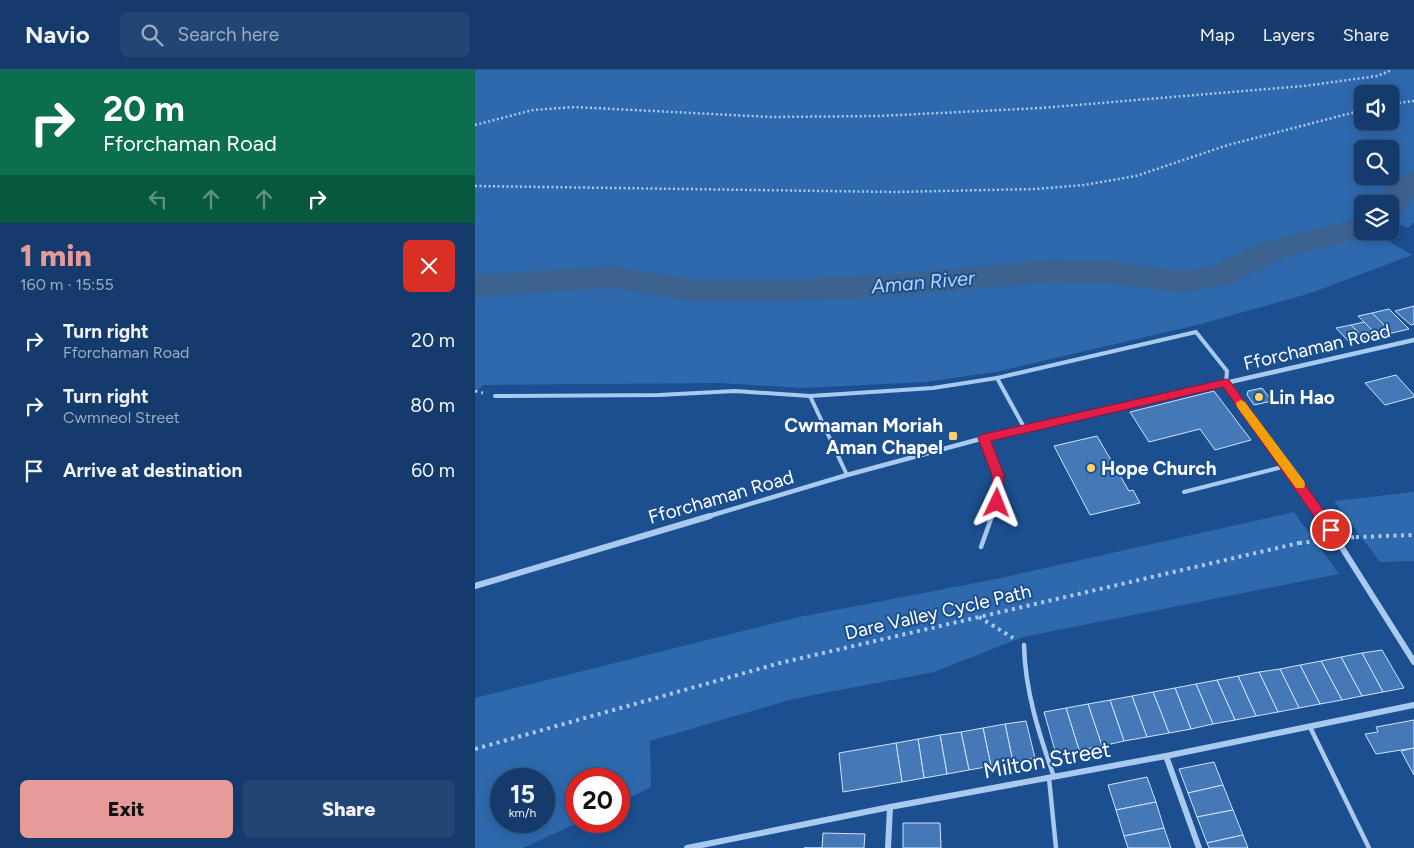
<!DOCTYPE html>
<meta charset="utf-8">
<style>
:root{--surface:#143b6b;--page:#214673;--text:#f1f3f6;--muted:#9dadc1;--line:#33557e;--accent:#e69b98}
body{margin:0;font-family:Figtree,sans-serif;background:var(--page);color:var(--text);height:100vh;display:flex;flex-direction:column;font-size:19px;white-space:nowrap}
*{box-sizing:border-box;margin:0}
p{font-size:16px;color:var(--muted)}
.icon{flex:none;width:28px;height:28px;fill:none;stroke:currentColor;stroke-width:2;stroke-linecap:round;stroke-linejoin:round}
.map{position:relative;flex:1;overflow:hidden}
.side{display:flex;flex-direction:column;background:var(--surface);width:475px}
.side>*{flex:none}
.banner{background:#0b6e4f;color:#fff;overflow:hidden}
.controls{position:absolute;left:879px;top:15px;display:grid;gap:10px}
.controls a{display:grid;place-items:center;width:45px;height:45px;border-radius:8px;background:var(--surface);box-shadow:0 2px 12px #0003,0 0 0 1px var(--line);font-size:25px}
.speed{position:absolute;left:15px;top:698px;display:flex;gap:10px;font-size:25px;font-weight:700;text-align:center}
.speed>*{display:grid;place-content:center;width:65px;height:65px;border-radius:50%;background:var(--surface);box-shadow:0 2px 12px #0003,0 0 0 1px var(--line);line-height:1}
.speed small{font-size:12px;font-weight:400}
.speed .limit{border:8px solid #d22;background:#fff;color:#111}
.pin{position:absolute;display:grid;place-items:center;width:42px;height:42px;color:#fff;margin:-21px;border:2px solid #fff;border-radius:50%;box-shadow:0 1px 5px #0007}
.me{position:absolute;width:55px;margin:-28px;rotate:2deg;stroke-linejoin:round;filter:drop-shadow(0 0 4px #0008)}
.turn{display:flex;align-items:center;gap:18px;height:105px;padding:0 20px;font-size:22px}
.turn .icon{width:65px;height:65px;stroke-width:2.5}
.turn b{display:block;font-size:35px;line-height:42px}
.lanes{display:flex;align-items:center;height:48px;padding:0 20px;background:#0003;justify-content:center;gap:25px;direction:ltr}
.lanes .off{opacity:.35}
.round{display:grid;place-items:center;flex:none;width:52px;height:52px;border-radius:8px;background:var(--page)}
.headline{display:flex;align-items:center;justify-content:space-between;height:85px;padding:0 20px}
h1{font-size:30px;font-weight:800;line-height:38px;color:var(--accent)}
.action{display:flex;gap:10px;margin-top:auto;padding:10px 20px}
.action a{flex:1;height:58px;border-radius:8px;background:var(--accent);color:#111;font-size:20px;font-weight:800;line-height:58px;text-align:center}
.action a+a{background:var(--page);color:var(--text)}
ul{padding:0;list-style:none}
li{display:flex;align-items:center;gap:15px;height:65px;padding:0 20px}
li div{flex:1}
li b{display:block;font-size:19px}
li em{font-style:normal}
header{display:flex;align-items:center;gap:30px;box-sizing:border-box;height:70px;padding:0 25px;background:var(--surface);border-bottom:1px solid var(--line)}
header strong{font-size:24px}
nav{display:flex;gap:28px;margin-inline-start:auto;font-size:18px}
.search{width:350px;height:45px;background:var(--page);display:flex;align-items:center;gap:12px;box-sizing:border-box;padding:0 18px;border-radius:8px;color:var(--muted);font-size:19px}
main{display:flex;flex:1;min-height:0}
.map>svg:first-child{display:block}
</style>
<header>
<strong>Navio</strong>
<div class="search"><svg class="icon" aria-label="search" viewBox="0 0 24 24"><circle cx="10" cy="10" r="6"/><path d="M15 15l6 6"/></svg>Search here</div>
<nav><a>Map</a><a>Layers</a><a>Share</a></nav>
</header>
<main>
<section class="side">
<div class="banner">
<div class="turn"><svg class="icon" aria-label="right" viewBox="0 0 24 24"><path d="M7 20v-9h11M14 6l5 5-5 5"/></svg><div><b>20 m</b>Fforchaman Road</div></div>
<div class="lanes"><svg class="icon off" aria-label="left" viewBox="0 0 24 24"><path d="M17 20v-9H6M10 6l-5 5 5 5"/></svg><svg class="icon off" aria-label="ahead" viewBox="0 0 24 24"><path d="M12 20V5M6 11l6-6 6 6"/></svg><svg class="icon off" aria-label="ahead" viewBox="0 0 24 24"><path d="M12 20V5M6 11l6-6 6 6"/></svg><svg class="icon" aria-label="right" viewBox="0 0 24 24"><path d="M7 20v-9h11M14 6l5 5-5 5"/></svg></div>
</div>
<div class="headline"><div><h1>1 min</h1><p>160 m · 15:55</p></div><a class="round" style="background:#d93025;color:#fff"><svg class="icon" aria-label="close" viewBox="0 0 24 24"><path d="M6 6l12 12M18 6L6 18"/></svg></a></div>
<ul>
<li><svg class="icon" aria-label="right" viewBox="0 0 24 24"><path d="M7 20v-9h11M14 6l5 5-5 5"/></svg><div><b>Turn right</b><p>Fforchaman Road</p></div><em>20 m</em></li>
<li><svg class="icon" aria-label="right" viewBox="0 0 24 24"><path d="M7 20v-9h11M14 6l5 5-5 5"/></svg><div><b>Turn right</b><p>Cwmneol Street</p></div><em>80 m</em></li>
<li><svg class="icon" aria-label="arrive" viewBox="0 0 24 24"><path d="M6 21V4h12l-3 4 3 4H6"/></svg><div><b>Arrive at destination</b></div><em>60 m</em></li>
</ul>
<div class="action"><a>Exit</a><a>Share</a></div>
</section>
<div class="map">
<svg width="939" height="778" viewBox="0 0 939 778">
<rect width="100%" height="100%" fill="#1b4f8f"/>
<!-- green -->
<g fill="#2e69ad" fill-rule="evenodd">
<path d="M0,0h939v152l-6,6 -14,-6 -4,4v-22h-27v27h21l-4,5 32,19 -101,38 -110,31 -205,48 -71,10 -123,6 -84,-5 -234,2 -9,6zM888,24h27v27h-27zM888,79h27v27h-27z"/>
<path d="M939,422v69l-34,1 -46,-61z"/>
<path d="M819,442l45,62 -316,63 -89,35 -141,27 -143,42 1,46 -32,16v-24h-43v42h5l-58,27h-48v-150l324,-81 197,-38zM26,709h43v42h-43z"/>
</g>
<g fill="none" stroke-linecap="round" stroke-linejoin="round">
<!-- river -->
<g fill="#3c6290" fill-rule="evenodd">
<path d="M939,102v25l-13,19 -11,3v-15h-13c8,-16 20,-28 37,-32z"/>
<path d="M888,147v14h13l-1,3 -89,23 -57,27 -47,9 -75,-10 -59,-1 -148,14 -101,5h-112l-74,-13 -138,9v-22l138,-9 74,13h112l101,-5 148,-14 59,1 75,10 27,-4 53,-24z"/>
</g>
</g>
<!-- building -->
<g fill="#4478b7" stroke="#cfe3fa">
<path d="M939,236v18l-3,1 -16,-14z"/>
<path d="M914,239l20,20 -17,4 -20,-20z"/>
<path d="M897,243l20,20 -14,3 -20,-20z"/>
<path d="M889,252l14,14 -13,3 -14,-14z"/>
<path d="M876,255l14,14 -15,4 -14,-15z"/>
<path d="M921,305l18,20v2l-29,8 -20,-22z"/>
<path d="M787,318l10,13 -18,4 -7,-10 1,-4z"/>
<path d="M739,321l37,49 -36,10 -15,-21 -51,13 -19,-30z"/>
<path d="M622,366l32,55 4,-1 7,13 -50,12 -36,-69z"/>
<path d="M907,580l22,38 -21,4 -21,-39z"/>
<path d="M887,583l21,39 -21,4 -21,-39z"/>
<path d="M866,587l21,39 -20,4 -21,-39z"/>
<path d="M846,591l21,39 -22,4 -20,-39z"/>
<path d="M825,595l20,39 -21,4 -19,-39z"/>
<path d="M805,599l19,39 -21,4 -19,-40z"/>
<path d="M784,602l19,40 -22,4 -18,-40z"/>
<path d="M763,606l18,40 -21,4 -18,-40z"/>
<path d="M742,610l18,40 -22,4 -17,-40z"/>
<path d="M721,614l17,40 -22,5 -16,-41z"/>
<path d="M700,618l16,41 -22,4 -16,-41z"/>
<path d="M678,622l16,41 -22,4 -15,-41z"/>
<path d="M657,626l15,41 -23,4 -14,-41z"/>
<path d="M635,630l14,41 -22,5 -14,-42z"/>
<path d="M613,634l14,42 -23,4 -13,-42z"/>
<path d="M591,638l13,42 -23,4 -12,-42z"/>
<path d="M939,650v28l-38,6 -11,-20 13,-2 -2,-5z"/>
<path d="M551,651l9,37 -22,4 -8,-38z"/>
<path d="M530,654l8,38 -22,4 -8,-38z"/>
<path d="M508,658l8,38 -22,4 -8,-38z"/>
<path d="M486,662l8,38 -22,4 -7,-39z"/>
<path d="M465,665l7,39 -23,4 -6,-39z"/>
<path d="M443,669l6,39 -22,4 -6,-39z"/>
<path d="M421,673l6,39 -59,10 -4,-39z"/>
<path d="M939,678v27l-13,-24z"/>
<path d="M739,692l9,23 -35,8 -9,-24z"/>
<path d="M672,707l9,25 -40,8 -8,-25z"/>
<path d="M748,715l10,25 -36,7 -9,-24z"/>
<path d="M681,732l8,26 -40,8 -8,-26z"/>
<path d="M758,740l10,25 -36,8 -10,-26z"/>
<path d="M428,753h37l1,25h-38z"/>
<path d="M689,758l7,20h-43l-4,-12z"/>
<path d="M348,763l42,1 -1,14h-60h18z"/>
<path d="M768,765l5,13h-39l-2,-5z"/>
</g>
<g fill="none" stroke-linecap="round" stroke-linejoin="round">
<!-- path-far2 -->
<g stroke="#a9c9ee" stroke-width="2.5" stroke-dasharray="2 2.5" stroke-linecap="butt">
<path d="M915,34l24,-3"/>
<path d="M0,55l58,-15 41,-3 197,10 108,-1 162,-8 263,-22 73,-10 15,-6"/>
<path d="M0,116l420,6 140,-3 49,-4 52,-9 92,-31 135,-35"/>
</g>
<!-- path-far1 -->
<path stroke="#a9c9ee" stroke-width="3" stroke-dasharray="2.5 4" stroke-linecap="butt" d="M0,321l8,2"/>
<!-- path -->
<g stroke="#a9c9ee" stroke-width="4" stroke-dasharray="3 4.5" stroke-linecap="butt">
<path d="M881,467l58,-2"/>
<path d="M504,547l34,21"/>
<path d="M0,679l305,-86 519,-120"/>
</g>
<!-- service-far1 -->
<g stroke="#a9c9ee" stroke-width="4">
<path d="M522,308l28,51"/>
<path d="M20,326l164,-1 76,-4 75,5 123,-8 64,-10 199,-46 31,39 -1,12"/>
<path d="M335,326l37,79"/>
<path d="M509,368c12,30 20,46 8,79"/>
<path d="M709,422l102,-26"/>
</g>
<!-- service -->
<g stroke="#a9c9ee" stroke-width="4.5">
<path d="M506,477l11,-31"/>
<path d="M549,575c1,46 15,89 30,132"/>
<path d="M835,657l59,121"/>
<path d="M574,708l7,70"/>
</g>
<!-- minor-far1 -->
<g stroke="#a9c9ee" stroke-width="4.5">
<path d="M751,313l97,134"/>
<path d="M231,447l141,-42 137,-37 430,-98"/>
</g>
<!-- minor -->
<g stroke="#a9c9ee" stroke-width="6">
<path d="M847,446l92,146"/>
<path d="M0,516l235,-70"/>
<path d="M691,686l33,92"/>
<path d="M212,778l203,-41 276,-51 248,-51"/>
<path d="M413,778l2,-41"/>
</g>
<!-- path-bridge -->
<path stroke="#a9c9ee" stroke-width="4" stroke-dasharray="3 4.5" stroke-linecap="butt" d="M824,473l57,-6"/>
</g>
<!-- route -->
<path fill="#e11d48" stroke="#92132f" d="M751,309l3,1 106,146 2,4 -2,3h-9l-103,-146 -232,54 13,34 -1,28 -2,3h-8l-2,-3 1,-28 -14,-37 2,-3z"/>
<!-- slow -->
<path fill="#f59e0b" d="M766,330l4,2 59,79 1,3 -1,4h-8l-59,-81 -1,-3 1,-2z"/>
<!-- markers -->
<g fill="#ffd166" stroke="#1b4f8f" stroke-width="2">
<circle cx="784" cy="327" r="5"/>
<rect x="473" y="361" width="10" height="10" rx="2.5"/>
<circle cx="616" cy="398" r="5"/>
</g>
<g text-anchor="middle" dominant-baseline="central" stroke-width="4" stroke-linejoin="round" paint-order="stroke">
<!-- street labels -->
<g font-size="19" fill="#fff" stroke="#1b4f8f">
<text transform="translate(842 277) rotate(-13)">Fforchaman Road</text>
<text transform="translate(246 427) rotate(-16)">Fforchaman Road</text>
<text transform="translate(463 542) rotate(-13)">Dare Valley Cycle Path</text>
</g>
<!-- poi labels -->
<g font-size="19" font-weight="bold" fill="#fff" stroke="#1b4f8f" text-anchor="start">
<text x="794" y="327">Lin Hao</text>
<text x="468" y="355" text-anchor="end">Cwmaman Moriah<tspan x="468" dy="22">Aman Chapel</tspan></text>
<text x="626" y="398">Hope Church</text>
</g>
<!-- water labels -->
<g font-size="20" font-style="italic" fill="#b5d3f5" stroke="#1b4f8f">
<text transform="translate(448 212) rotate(-5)">Aman River</text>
</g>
<!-- near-street labels -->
<g font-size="22" fill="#fff" stroke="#1b4f8f">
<text transform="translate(572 690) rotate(-10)">Milton Street</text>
</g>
</g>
</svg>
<div class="controls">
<a><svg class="icon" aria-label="sound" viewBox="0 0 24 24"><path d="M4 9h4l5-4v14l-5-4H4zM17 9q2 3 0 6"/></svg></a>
<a><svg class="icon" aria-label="search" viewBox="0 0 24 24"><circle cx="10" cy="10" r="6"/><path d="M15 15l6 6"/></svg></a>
<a><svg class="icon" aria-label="layers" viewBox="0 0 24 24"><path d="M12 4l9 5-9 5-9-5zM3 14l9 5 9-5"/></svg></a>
</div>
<div class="speed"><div>15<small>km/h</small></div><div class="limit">20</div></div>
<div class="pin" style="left:856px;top:460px;background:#d93025"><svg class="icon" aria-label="arrive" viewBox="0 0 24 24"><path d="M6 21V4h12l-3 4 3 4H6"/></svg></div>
<svg class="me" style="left:522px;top:433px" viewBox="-20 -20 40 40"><path d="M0-17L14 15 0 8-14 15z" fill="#e11d48" stroke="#fff" stroke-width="4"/></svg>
</div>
</main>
